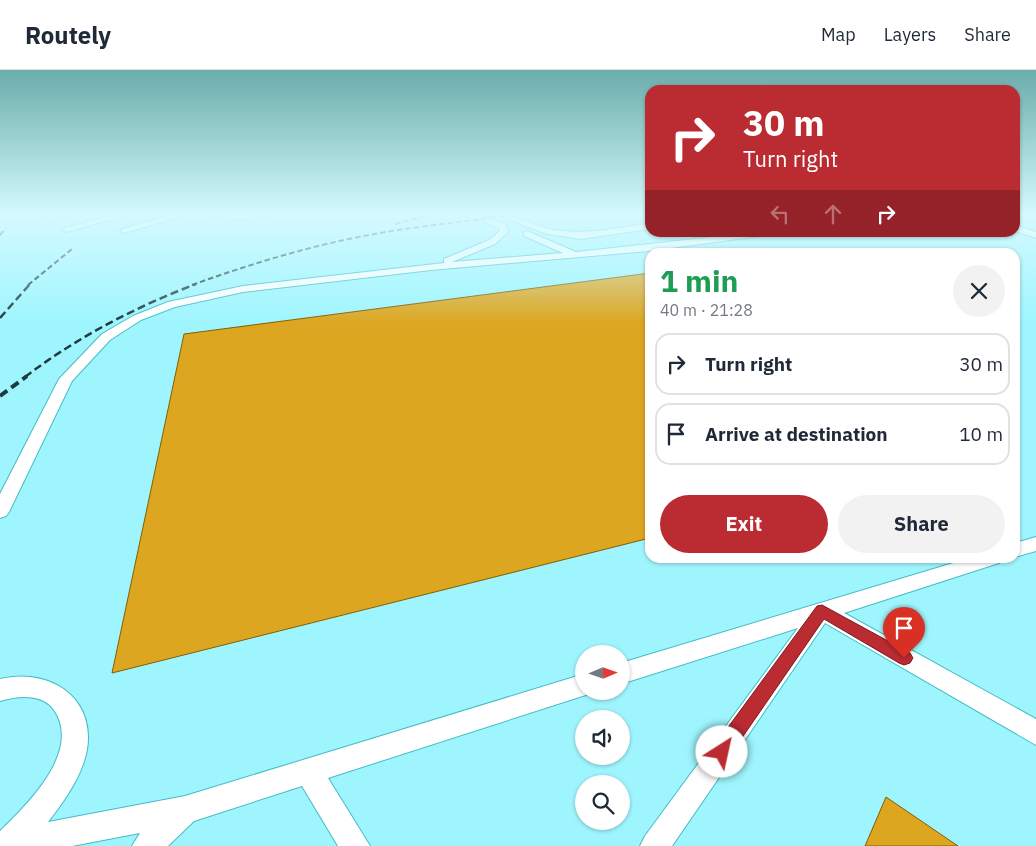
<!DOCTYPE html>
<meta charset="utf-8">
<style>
:root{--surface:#fff;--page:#f2f2f3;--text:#1f2937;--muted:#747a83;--line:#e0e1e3;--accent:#bb2b32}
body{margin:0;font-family:"IBM Plex Sans",sans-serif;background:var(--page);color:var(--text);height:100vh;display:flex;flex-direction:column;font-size:19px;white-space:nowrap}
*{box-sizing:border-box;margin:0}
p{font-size:16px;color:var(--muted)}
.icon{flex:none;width:28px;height:28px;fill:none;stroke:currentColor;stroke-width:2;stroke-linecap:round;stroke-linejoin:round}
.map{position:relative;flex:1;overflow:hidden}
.sheet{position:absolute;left:645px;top:178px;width:375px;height:315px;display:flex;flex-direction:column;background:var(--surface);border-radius:15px;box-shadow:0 1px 4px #0004}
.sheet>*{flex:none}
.banner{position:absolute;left:645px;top:15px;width:375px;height:152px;border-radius:15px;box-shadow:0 1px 4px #0004;background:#bb2b32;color:#fff;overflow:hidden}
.needle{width:32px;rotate:88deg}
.fabs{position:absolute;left:575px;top:575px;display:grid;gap:10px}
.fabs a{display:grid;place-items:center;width:55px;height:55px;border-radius:50%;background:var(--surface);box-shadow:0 1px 4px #0004;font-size:25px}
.pin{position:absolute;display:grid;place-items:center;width:42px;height:42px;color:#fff;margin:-51px -21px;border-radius:50% 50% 50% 0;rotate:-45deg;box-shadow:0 0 5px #0007}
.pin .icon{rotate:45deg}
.me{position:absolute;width:55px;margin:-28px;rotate:35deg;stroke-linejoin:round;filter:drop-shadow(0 0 4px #0008)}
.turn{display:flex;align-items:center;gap:18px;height:105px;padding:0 15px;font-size:22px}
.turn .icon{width:65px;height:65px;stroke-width:2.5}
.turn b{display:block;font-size:35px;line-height:42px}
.lanes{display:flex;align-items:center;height:48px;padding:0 15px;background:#0003;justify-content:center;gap:25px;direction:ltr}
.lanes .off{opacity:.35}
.round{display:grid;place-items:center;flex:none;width:52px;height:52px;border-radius:26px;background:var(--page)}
.head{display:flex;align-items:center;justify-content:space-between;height:85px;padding:0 15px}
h1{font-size:30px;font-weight:700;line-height:38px;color:#1e9e55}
.cta{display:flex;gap:10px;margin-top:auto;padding:10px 15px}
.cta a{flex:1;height:58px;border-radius:30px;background:var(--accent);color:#fff;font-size:20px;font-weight:700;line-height:58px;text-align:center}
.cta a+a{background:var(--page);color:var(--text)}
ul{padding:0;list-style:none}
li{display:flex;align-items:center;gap:15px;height:62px;margin:0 10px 8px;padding:0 5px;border:2px solid var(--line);border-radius:15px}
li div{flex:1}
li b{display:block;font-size:19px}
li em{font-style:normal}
header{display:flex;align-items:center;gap:30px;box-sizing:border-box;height:70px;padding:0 25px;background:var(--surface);border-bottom:1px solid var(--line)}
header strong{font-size:24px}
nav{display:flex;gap:28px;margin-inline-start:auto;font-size:18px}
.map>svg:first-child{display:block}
</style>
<header>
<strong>Routely</strong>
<nav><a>Map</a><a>Layers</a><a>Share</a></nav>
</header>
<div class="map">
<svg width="1036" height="776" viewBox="0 0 1036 776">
<rect width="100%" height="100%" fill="#9ff5fe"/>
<!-- building -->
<g fill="#dca621" stroke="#825f00">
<path d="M650,203v265l-538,135 72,-339z"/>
<path d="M886,727l72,49h-93z"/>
</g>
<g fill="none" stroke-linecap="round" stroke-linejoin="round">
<defs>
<g id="service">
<path d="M56,144h15l-23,7 -4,-2z"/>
<path d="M115,144h15l-64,18 -4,-3z"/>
<path d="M174,144h15l-65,19 -4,-3z"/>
<path d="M203,144h76l-39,6z"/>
<path d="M462,144h13l31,11 2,7 -13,12 -43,18 111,-9 -39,-17v-4l3,-1 49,21 183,-20h31l-141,19 -218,19 -188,22 -68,15 -34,13 -31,20 -38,41 -63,131 -3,4 -6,2v-24l59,-115 43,-45 31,-18 35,-14 75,-16 201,-23v-4l45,-19 11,-9 -1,-3z"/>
<path d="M494,144c22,0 39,12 60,16 32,5 64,-2 96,-7v6l-69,10 -34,-5z"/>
<path d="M1015,155l21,7v6l-21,-7z"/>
<path d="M1036,467v14l-21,6v-14z"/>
<path d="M970,488h32l-3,5 -155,50 192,106v26l-211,-122 -153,223h-32l5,-10 153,-208 -177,56v-21z"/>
<path d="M584,604v17l8,2 -264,85 42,68h-32l-36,-60 -108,35 -26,25h-36l8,-13 -68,13h-72v-15c28,-27 82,-80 54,-121 -12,-17 -37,-14 -54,-9v-22c41,-10 87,10 88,57 1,31 -22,63 -40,86l137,-26z"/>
</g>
</defs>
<!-- service casing -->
<use href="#service" stroke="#44bbc6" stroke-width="2"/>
<!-- service -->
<use href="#service" fill="#fff" fill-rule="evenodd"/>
<!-- rail-far2 -->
<g stroke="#1e3b3e" stroke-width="2" stroke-dasharray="5.5 3" stroke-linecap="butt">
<path d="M395,154l39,-10"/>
<path d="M0,165l6,-7"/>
<path d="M28,215l44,-36"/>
<path d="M192,215c61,-22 124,-41 188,-52 44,-8 88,-11 132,-19"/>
</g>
<!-- rail-far1 -->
<g stroke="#1e3b3e" stroke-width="2.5" stroke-dasharray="8 4" stroke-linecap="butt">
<path d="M0,248l30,-34"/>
<path d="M25,307c51,-39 110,-70 171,-93"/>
</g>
<!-- rail -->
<path stroke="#1e3b3e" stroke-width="4" stroke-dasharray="9 5" stroke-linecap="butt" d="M0,326l27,-20"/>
</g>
<!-- sky -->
<linearGradient id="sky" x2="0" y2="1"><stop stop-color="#6aadaa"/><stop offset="0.57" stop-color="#d4faff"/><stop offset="1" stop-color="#d4faff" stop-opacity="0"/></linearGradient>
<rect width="1036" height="253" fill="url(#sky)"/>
<!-- route -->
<path fill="#bb2b32" stroke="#7a1c20" d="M822,535l88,48 3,5 -3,5 -6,2 -5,-2 -75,-44 -96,139 -6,3 -7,-3 -2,-6 2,-7 102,-139z"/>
</svg>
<div class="fabs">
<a><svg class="needle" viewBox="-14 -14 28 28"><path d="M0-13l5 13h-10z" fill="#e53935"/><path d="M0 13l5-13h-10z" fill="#747a83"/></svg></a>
<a><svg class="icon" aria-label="sound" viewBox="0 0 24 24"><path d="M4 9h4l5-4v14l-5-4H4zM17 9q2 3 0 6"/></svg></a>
<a><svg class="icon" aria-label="search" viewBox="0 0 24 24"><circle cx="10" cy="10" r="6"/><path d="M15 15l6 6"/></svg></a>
</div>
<div class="pin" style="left:904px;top:588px;background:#d93025"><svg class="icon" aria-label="arrive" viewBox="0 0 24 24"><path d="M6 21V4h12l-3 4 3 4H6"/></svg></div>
<svg class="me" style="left:722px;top:682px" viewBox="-20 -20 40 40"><circle r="19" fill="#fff"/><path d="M0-13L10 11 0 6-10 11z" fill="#bb2b32"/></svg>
<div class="banner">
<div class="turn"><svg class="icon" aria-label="right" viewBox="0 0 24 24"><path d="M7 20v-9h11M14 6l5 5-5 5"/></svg><div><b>30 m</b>Turn right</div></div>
<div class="lanes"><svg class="icon off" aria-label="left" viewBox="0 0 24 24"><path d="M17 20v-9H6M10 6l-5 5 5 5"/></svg><svg class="icon off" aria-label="ahead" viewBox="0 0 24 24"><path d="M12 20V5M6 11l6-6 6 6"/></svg><svg class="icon" aria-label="right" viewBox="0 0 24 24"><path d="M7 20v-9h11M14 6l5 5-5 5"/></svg></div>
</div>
<section class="sheet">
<div class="head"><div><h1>1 min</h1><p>40 m · 21:28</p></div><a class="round"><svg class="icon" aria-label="close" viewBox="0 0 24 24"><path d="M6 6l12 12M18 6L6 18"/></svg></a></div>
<ul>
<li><svg class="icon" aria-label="right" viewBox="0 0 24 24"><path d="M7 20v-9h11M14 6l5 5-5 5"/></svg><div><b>Turn right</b></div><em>30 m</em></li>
<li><svg class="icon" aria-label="arrive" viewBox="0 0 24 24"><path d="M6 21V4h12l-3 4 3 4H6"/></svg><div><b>Arrive at destination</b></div><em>10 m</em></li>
</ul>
<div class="cta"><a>Exit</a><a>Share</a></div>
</section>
</div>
